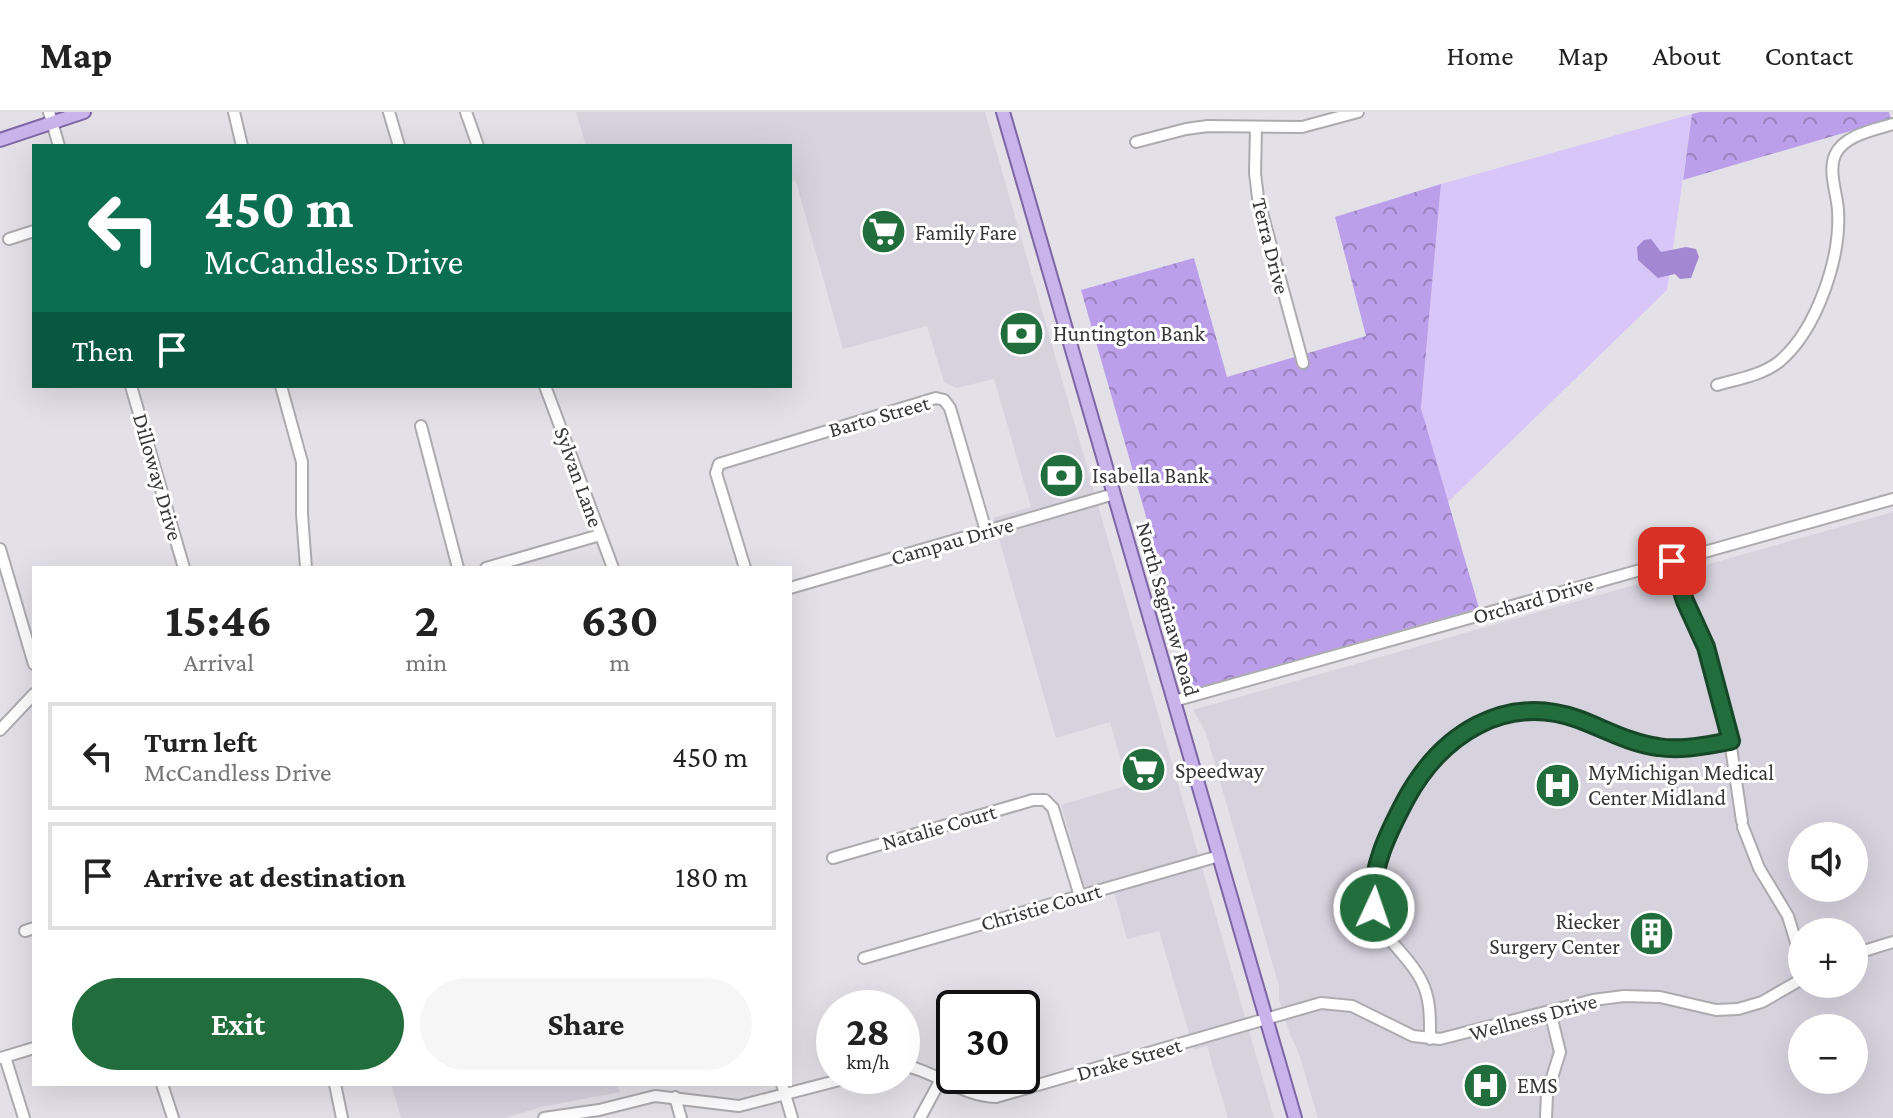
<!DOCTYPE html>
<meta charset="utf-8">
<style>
:root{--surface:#fff;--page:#f6f6f6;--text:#222;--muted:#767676;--line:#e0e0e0;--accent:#226d3c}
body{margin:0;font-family:"Crimson Pro",serif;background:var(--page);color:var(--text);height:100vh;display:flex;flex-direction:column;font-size:30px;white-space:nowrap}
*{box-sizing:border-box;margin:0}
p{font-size:26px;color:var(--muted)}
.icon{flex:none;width:44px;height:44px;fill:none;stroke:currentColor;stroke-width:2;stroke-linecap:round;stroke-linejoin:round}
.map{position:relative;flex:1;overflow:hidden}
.side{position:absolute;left:32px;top:454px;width:760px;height:520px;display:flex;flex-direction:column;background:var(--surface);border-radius:0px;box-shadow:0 8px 32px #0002}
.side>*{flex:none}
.hud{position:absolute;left:32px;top:32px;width:760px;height:244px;border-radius:0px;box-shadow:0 8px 32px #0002;background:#0b6e4f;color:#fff;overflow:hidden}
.fabs{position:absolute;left:1788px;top:710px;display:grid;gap:16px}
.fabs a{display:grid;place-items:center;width:80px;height:80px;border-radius:50%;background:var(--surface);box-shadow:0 8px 32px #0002;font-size:40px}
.speed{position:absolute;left:816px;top:878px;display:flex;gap:16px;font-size:40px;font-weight:700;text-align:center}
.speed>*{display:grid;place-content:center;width:104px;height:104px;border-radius:50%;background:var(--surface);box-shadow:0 8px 32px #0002;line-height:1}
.speed small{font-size:20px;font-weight:400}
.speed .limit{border:4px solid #111;border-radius:12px;background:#fff;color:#111}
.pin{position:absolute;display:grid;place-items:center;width:68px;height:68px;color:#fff;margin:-34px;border-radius:16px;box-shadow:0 4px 12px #0006}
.me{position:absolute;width:88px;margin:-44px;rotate:3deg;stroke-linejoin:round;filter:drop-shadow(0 0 6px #0008)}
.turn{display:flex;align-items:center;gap:28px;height:168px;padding:0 40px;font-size:36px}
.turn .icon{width:104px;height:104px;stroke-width:2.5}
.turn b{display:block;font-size:56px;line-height:68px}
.then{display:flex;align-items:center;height:76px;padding:0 40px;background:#0003;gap:16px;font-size:30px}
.eta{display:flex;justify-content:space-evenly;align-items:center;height:136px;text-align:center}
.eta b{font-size:48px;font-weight:700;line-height:56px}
.primary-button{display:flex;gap:16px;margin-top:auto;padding:16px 40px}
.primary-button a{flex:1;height:92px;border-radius:48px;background:var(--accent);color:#fff;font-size:32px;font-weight:700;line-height:92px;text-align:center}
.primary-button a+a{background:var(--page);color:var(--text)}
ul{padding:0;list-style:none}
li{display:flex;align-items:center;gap:24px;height:108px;margin:0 16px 12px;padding:0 24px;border:4px solid var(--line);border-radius:0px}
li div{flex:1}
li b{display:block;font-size:30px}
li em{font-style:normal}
header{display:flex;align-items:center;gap:48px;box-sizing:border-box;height:112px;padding:0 40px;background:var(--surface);border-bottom:2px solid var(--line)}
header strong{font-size:38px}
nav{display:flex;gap:44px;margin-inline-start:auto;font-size:28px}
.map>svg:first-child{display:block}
</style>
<header>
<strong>Map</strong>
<nav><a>Home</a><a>Map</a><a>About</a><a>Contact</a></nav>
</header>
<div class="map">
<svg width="1893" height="1006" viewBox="0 0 1893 1006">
<defs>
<pattern id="forest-crowns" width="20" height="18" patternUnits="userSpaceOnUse" patternTransform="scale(2)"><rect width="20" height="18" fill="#bb9feb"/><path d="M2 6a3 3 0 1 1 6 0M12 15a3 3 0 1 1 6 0" fill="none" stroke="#9982bf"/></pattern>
</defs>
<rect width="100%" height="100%" fill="#e3e1e7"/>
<!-- built -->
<g fill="#d6d2de" fill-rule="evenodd">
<path d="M576,0h409l289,1006h-46l-21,-72 -13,4 -35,-119 -32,8 -16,-58 -24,7 -3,-3 -23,-80 67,-20 -18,-63 -54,16 -63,-220 38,-11 -37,-128 -38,9 -12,-6 -17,-56 -84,23 -47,-167 -6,-2v-34h-204z"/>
<path d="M1893,400v606h-575l-19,-64 -11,-25 -9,-29v-14l-73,-253 -13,-23zM1802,724h52v52h-52zM1802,820h52v52h-52zM1802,916h52v52h-52z"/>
<path d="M391,972h226l3,8 -79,15 -36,11h-104z"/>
</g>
<!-- grass -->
<path fill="#d8c6f9" d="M1692,2l-25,176 -219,212 -27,-94 20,-224z"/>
<!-- forest -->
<g fill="url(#forest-crowns)">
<path d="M1700,0h189l2,7 -208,61 9,-66z"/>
<path d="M1441,72l-20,224 58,200 -289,82 -8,-48 -101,-352 113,-32 33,119 139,-41 -31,-119z"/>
</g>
<!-- water -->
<path fill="#a487d2" d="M1651,127l10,13 25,-5 10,2 3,8 -8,21 -11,1 -5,-5 -17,4 -20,-18 -1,-13 7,-7z"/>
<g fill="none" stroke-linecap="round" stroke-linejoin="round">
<defs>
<g id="minor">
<path d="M49,0l10,34"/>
<path d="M234,0l8,34"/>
<path d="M389,0l10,34"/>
<path d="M466,0l12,34"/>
<path d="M1256,15l-1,46 3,25 45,165"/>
<path d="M1136,30l50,-13 22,-3 94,1 56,-15"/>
<path d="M9,127l25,-8"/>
<path d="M1717,273c21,-6 46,-10 63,-24 37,-32 61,-103 58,-151 -1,-16 -10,-39 -3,-55 9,-20 39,-25 58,-31"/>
<path d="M131,274l53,182"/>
<path d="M281,274l21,76v52l4,54"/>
<path d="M545,274l68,182"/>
<path d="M421,314l37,142"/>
<path d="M0,437l34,115"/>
<path d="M1672,449l13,40 21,46 20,67 16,107"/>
<path d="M486,456l114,-33"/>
<path d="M745,456l-29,-95 3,-9 217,-66 8,2 6,8 36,123"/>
<path d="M790,476l324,-94"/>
<path d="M1174,589l719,-202"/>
<path d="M0,618l34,-36"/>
<path d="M1743,715l16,41 29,48 14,46"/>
<path d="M833,746l200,-58h12l8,8 27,88"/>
<path d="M25,819l9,-3"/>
<path d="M1854,842l39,-12"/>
<path d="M864,846l355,-102"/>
<path d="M1430,927c0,-20 1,-40 -9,-59 -15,-30 -46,-44 -48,-81 -3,-34 19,-74 35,-103 30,-55 87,-97 153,-82 32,7 60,26 92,33 26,4 52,-2 78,-6"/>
<path d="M5,945l19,61"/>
<path d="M1,946l33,-10"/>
<path d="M902,953c34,6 59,31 94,32l325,-94 31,3 61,30 27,3 153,-39 31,-4 36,1 56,13 22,-1 24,-7 40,-23"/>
<path d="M162,972l11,34"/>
<path d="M335,972l7,34"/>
<path d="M782,972l10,34"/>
<path d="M675,985l6,21"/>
<path d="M544,1006l55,-8 56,-14 84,10 116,-30"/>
<path d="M920,1006l21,-39"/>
<path d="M1546,1006l1,-24 13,-42 -10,-41"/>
</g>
<g id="major">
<path d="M1003,0l292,1006"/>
<path d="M0,28l84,-28"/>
</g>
</defs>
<!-- minor casing -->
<use href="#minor" stroke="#acabb0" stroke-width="14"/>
<!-- major casing -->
<use href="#major" stroke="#7e66a4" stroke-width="16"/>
<!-- minor -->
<use href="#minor" stroke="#fff" stroke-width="10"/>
<!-- major -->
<use href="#major" stroke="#c9b3eb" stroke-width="12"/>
</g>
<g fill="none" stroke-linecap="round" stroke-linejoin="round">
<defs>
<path id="route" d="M1374,796c-5,-38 15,-77 32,-109 35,-64 98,-106 172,-80 27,10 51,24 80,28 24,4 49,-2 73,-6l-25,-94 -21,-46 -13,-40"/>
</defs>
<!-- route casing -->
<use href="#route" stroke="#164727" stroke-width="20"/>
<!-- route -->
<use href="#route" stroke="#226d3c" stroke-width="14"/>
</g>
<!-- icons -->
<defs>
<symbol id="supermarket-disc" viewBox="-11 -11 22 22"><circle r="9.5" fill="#226d3c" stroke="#fff"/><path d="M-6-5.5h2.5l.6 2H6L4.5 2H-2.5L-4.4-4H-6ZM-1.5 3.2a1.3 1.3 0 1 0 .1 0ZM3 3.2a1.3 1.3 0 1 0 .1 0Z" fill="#fff"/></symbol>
<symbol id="bank-disc" viewBox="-11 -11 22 22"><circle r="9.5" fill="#226d3c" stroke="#fff"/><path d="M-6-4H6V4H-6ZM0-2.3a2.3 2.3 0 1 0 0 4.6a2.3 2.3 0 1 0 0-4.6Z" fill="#fff"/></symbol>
<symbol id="hospital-disc" viewBox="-11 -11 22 22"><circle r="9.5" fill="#226d3c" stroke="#fff"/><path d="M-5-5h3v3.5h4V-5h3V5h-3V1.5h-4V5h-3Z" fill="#fff"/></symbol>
<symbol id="building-disc" viewBox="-11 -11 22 22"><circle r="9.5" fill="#226d3c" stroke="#fff"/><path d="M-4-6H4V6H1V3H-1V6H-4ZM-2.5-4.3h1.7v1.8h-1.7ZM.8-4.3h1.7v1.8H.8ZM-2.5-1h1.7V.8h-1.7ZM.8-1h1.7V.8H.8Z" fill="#fff"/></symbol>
</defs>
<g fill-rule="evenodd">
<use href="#supermarket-disc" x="858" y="94" width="51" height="51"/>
<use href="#bank-disc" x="996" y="196" width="51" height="51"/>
<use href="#bank-disc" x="1036" y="338" width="51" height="51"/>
<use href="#supermarket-disc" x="1118" y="632" width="51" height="51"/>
<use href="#hospital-disc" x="1532" y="648" width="51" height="51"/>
<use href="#building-disc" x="1626" y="796" width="51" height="51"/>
<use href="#hospital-disc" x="1460" y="948" width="51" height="51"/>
</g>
<g text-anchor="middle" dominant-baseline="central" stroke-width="6" stroke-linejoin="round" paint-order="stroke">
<!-- poi labels -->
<g font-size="22" fill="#363638" stroke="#fff" text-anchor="start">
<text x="915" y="120">Family Fare</text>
<text x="1053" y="221">Huntington Bank</text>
<text x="1092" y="363">Isabella Bank</text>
<text x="1175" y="658">Speedway</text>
<text x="1588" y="660">MyMichigan Medical<tspan x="1588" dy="25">Center Midland</tspan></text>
<text x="1620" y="809" text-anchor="end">Riecker<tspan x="1620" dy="25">Surgery Center</tspan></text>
<text x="1517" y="973">EMS</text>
</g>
<!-- street labels -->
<g font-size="22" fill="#363638" stroke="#fff">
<text transform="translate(1271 134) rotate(76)">Terra Drive</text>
<text transform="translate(879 304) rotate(-16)">Barto Street</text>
<text transform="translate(158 365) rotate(74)">Dilloway Drive</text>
<text transform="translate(579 365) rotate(70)">Sylvan Lane</text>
<text transform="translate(952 429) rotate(-16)">Campau Drive</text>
<text transform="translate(1533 488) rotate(-16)">Orchard Drive</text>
<text transform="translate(1168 497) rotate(74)">North Saginaw Road</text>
<text transform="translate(939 715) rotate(-16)">Natalie Court</text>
<text transform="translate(1041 795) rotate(-16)">Christie Court</text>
<text transform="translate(1533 905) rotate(-15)">Wellness Drive</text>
<text transform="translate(1129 947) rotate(-16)">Drake Street</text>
</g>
</g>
</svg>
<div class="fabs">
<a><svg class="icon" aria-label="sound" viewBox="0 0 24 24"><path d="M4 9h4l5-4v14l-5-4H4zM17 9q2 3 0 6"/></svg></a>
<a>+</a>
<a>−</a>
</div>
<div class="speed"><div>28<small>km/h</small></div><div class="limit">30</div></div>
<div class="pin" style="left:1672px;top:449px;background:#d93025"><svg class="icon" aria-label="arrive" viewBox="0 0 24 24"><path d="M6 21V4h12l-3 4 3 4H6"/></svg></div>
<svg class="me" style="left:1374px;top:796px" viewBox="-20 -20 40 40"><circle r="17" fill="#226d3c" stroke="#fff" stroke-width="3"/><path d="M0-11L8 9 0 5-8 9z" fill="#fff"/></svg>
<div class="hud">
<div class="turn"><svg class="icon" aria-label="left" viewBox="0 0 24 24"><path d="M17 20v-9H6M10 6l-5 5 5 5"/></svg><div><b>450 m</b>McCandless Drive</div></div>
<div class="then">Then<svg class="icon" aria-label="arrive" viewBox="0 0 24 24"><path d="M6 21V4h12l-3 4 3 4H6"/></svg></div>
</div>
<section class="side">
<div class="eta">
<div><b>15:46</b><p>Arrival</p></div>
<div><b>2</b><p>min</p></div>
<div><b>630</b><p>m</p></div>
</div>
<ul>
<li><svg class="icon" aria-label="left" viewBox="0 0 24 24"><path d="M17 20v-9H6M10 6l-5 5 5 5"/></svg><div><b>Turn left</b><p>McCandless Drive</p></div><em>450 m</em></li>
<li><svg class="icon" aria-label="arrive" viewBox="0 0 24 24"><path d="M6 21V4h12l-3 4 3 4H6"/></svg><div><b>Arrive at destination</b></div><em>180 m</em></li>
</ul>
<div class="primary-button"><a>Exit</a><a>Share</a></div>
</section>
</div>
